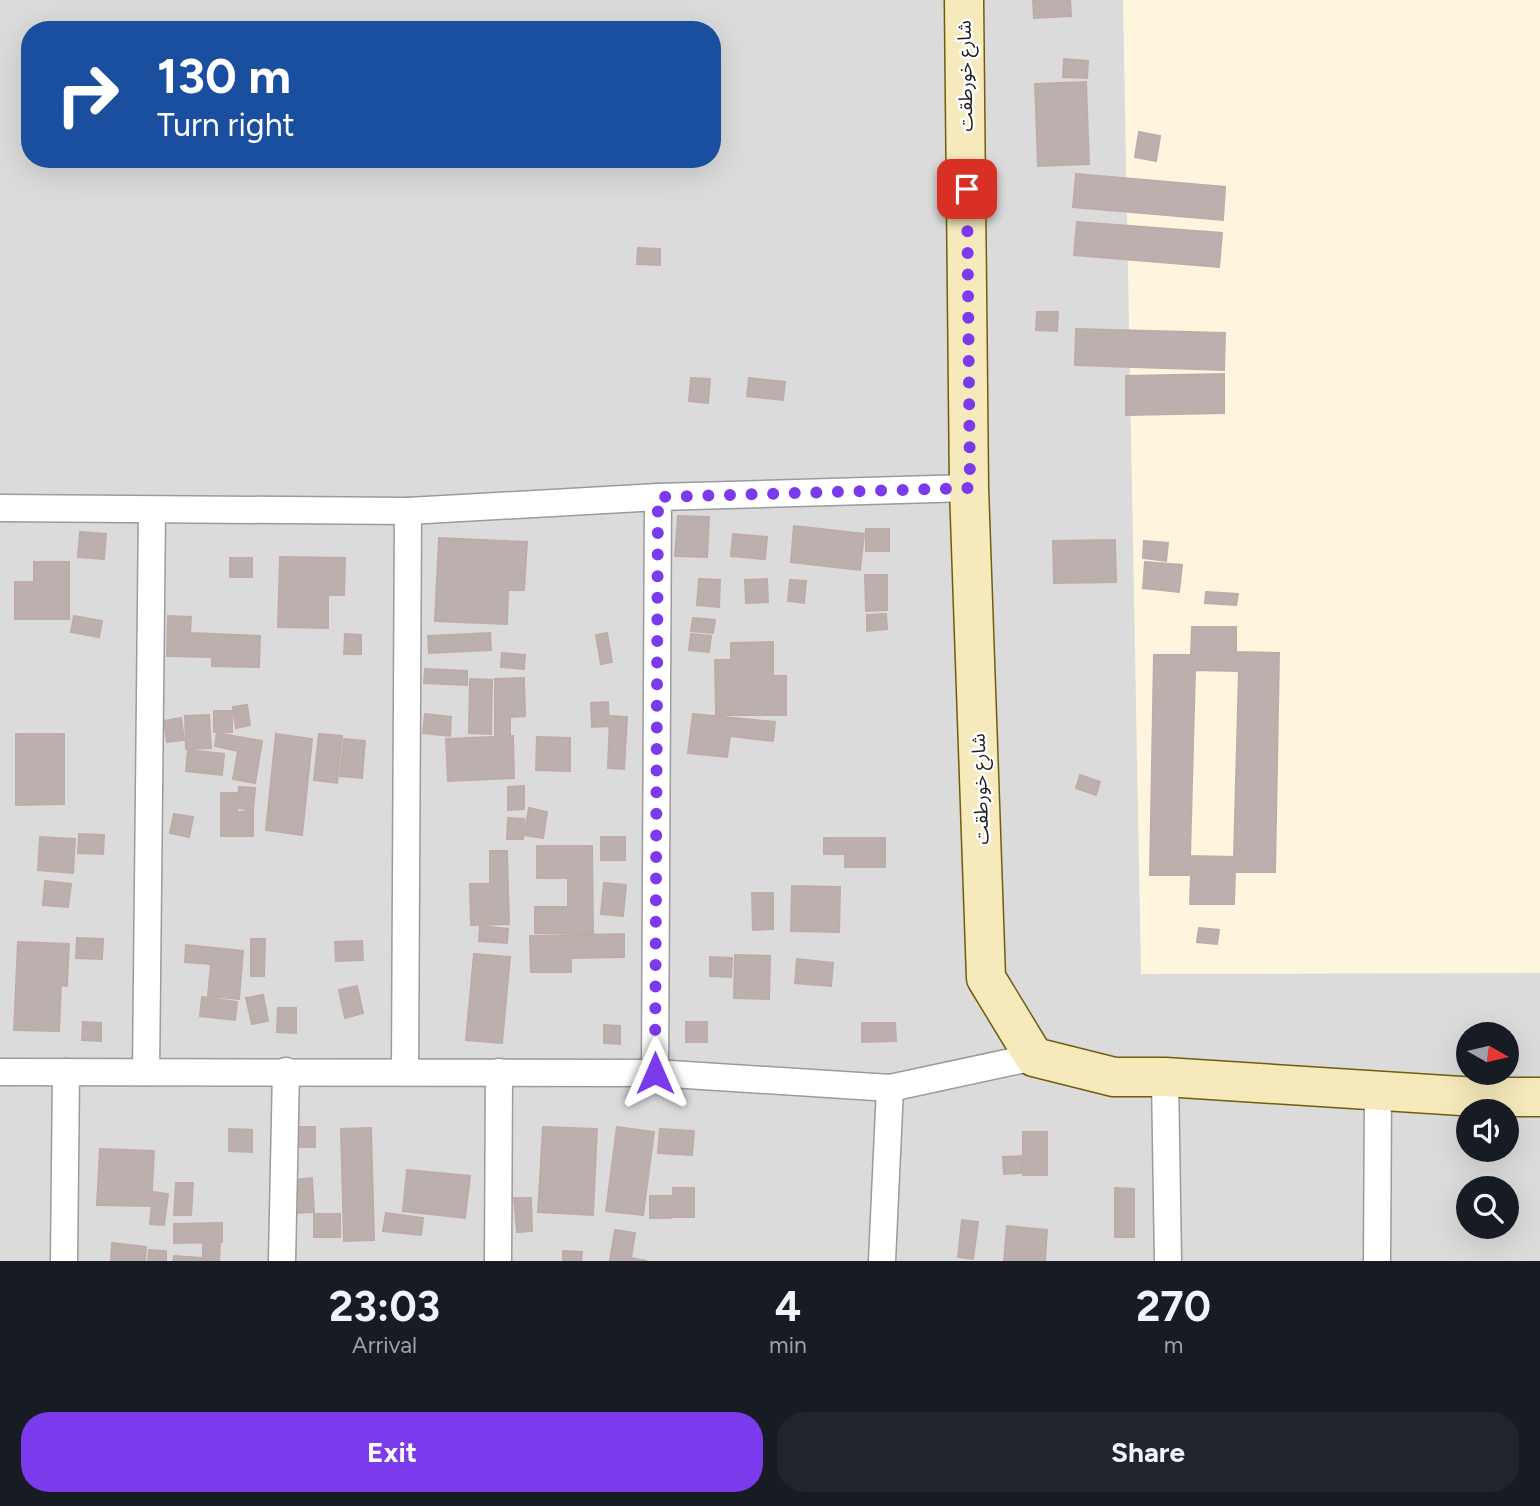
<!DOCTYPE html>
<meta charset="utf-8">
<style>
:root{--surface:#171b24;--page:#20242c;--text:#f1f3f6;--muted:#9ea1a6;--accent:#7c3aed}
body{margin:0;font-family:Figtree,"Noto Sans Arabic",sans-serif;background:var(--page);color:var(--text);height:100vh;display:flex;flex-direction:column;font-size:26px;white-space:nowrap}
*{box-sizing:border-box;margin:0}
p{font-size:23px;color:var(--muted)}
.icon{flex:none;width:38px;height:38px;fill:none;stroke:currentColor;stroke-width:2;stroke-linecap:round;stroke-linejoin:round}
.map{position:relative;height:1261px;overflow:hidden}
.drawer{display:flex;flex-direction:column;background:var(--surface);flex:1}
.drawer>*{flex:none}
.guide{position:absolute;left:21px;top:21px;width:700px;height:147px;border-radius:28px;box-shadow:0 7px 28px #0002;background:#1a4fa0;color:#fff;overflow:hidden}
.needle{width:46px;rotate:98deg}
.fabs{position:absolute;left:1456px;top:1022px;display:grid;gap:14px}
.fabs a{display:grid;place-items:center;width:63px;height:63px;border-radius:50%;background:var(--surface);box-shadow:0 7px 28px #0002;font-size:35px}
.pin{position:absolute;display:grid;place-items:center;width:60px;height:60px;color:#fff;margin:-30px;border-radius:14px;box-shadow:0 4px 10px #0006}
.me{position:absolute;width:77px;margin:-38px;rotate:0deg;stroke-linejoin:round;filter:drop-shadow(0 0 5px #0008)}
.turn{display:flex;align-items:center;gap:24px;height:147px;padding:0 21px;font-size:32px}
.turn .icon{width:91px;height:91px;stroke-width:2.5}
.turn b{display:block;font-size:49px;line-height:60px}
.eta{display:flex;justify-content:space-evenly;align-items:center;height:119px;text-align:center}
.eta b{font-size:42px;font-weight:700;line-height:49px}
.action{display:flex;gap:14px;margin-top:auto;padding:14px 21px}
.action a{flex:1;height:80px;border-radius:28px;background:var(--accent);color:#fff;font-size:28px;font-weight:700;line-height:80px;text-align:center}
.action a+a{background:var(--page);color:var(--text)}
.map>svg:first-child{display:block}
</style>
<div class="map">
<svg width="1540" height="1261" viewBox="0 0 1540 1261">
<rect width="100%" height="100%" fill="#eee8e4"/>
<!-- residential -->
<path fill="#dcdbdb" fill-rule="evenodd" d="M0,0h1540v1261h-1540zM30,30h682v129h-682zM1468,1034h39v39h-39zM1468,1111h39v39h-39zM1468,1188h39v39h-39z"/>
<!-- education -->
<path fill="#fdf5de" d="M1123,0h417v973l-399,1z"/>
<!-- building -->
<g fill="#bbb0ae" stroke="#bfaba8" stroke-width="2" fill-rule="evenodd">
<path d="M1033,0h37l1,16 -37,2z"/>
<path d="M1064,59l24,2 -1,17 -24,-1z"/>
<path d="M1086,82l3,82 -51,2 -3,-82z"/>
<path d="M1139,132l21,4 -4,25 -21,-4z"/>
<path d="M1076,174l149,13 -2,33 -150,-13z"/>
<path d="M1077,222l145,11 -3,34 -145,-12z"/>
<path d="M638,248l22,1v16l-23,-1z"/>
<path d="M1037,312h21l-1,19 -21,-1z"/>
<path d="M1076,329l149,4 -1,37 -149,-5z"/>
<path d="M1224,374v39l-98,2v-39z"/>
<path d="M691,378l19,1 -2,24 -19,-2z"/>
<path d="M749,378l36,4 -2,18 -36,-4z"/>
<path d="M678,516l31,1 -2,40 -32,-1z"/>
<path d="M794,526l70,8 -4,36 -69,-8z"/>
<rect x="866" y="529" width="23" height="22"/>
<path d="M80,532l26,2 -2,25 -26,-2z"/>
<path d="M733,534l34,3 -2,22 -34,-3z"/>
<path d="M439,538l88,4 -3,48h-16l-1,34 -72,-3z"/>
<path d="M1115,540l1,42 -62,1 -1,-42z"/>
<path d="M1144,541l24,2 -2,18 -23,-3z"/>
<path d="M280,557l65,1 -1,37h-16v33l-50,-1z"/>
<rect x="230" y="558" width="22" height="19"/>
<path d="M34,562h35v57h-54v-37h19z"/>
<path d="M1145,562l37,3 -3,27 -36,-4z"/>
<path d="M865,575h22v35l-21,1z"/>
<path d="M699,579l21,1 -1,27 -22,-2z"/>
<path d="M767,579l1,23 -22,1 -1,-23z"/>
<path d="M790,580l16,1 -2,22 -16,-2z"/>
<path d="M1206,592l32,2 -2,11 -31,-2z"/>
<path d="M886,614l1,15 -20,2v-16z"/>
<path d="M74,616l28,5 -3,16 -28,-5z"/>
<path d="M168,616l23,1 -1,16 70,3 -1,31 -47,-1v-9l-45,-1z"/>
<path d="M693,618l22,2 -2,13 -22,-2z"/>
<path d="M1192,627h44v25l43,1 -4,219h-40l-1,32h-44l1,-29h-41l4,-220h37zM1195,670l44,1 -5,186 -44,-1z"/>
<path d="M490,633l1,17 -62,3 -1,-17z"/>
<path d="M607,633l5,29 -11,2 -5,-29z"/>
<path d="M345,634l16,1v19h-17z"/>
<path d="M691,634l20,2 -2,16 -20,-2z"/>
<path d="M773,642v34h13v39h-70l-1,-55h16v-17z"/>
<path d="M502,653l23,2 -1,14 -23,-2z"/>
<path d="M425,669l42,2v14l-43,-2z"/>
<path d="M524,678l1,38 -15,1v18h-15v-56z"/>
<path d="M470,679l22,1 -1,54 -22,-1z"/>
<path d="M608,702l1,24 -17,1 -1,-24z"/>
<path d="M247,705l3,20 -14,3 -3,-21z"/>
<rect x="214" y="711" width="18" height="21"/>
<path d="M425,714l26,3 -1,19 -27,-3z"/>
<path d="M693,714l82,8 -2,19 -43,-5 -3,21 -39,-4z"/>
<path d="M209,715l2,33 -25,1 -1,-33z"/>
<path d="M610,716l17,1 -3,52 -16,-1z"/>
<path d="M181,718l3,22 -17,2 -3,-21z"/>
<path d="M217,733l45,8 -7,42 -22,-4 5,-28 -23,-5z"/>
<path d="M16,734h48v70l-48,1z"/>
<path d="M276,734l36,5 -10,96 -36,-5z"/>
<path d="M319,734l23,2 -5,47 -23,-3z"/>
<path d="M513,736l1,42 -66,3 -2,-42z"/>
<path d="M537,737l33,1v33l-34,-1z"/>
<path d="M344,739l21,2 -3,37 -22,-2z"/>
<path d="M188,750l36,4 -2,21 -36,-4z"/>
<path d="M1080,775l20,7 -4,13 -20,-7z"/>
<path d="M524,786v23l-16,1v-23z"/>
<path d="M239,787l16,1 -2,22 -15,-2z"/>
<path d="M221,793h16v19l16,-1v25h-32z"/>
<path d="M529,808l18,4 -4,26 -19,-3z"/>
<path d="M174,814l19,3 -4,20 -19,-4z"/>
<path d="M508,818l16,1 -1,20h-16z"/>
<path d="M79,834l25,1 -1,19 -25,-1z"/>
<path d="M40,837l35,2 -2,34 -35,-3z"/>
<rect x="601" y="837" width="24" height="23"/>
<path d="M824,838h61v29h-40v-13h-21z"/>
<path d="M537,846h55l1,87h-58v-26h33v-29h-31z"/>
<path d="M490,851h17l2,73 -38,1 -1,-41h20z"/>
<path d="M45,881l26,3 -3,23 -25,-2z"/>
<path d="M604,883l22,2 -3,31 -22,-2z"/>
<path d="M792,886l48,1 -1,45 -48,-1z"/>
<path d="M752,893h21v36l-20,1z"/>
<path d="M480,926l28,3 -1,14 -28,-2z"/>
<path d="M1199,928l20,2 -2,14 -20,-2z"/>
<path d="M624,934v23l-53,1v14h-40l-1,-36z"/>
<path d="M77,938l26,1 -1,20 -26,-1z"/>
<path d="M251,939h14l-1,37h-13z"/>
<path d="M362,941l1,19 -27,1 -1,-19z"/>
<path d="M18,942l51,2 -2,42 -6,-1 -2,46 -45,-1z"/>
<path d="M186,945l57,6 -4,48 -31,-3 3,-32 -26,-2z"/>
<path d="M474,954l36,3 -8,86 -36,-3z"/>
<path d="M735,955l35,1 -1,43 -35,-1z"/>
<path d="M710,957l22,1 -1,19 -21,-1z"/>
<path d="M797,959l36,4 -2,23 -36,-3z"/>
<path d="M357,986l6,27 -18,5 -6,-28z"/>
<path d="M263,995l5,26 -16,3 -6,-26z"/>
<path d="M202,997l35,5 -2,18 -35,-4z"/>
<path d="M278,1008h18v25l-19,-1z"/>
<path d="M83,1022l18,1v18l-19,-1z"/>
<rect x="686" y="1022" width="21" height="20"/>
<path d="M862,1023h33l1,18 -34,1z"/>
<path d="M604,1025l16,1v18l-16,-1z"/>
<path d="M296,1127h19v20h-20z"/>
<path d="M543,1127l54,2 -4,86 -55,-3z"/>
<path d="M617,1127l37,5 -11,83 -37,-4z"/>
<path d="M371,1128l3,112 -30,1 -3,-112z"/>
<path d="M229,1129l23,1v22l-23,-1z"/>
<path d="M660,1129l34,2 -2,24 -34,-2z"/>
<rect x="1023" y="1132" width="24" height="43"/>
<path d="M100,1149l54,2 -3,55 -54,-1z"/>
<path d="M1022,1156v17l-18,1 -1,-17z"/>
<path d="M407,1170l63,6 -5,42 -62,-7z"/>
<path d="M312,1178l2,34 -19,1 -1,-33z"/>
<path d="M176,1183h17l-2,32h-17z"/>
<rect x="673" y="1188" width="21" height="29"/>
<path d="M1115,1188l19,1v48h-19z"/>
<path d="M153,1192l15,2 -4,31 -14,-1z"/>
<rect x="650" y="1196" width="21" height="22"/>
<path d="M514,1198h17l1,33 -15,1z"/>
<path d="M386,1213l37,5 -2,17 -38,-4z"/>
<rect x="314" y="1214" width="26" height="23"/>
<path d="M962,1220l16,2 -5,37 -15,-2z"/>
<path d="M222,1223v19l-48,1v-19z"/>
<path d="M1007,1226l40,4 -2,31h-41z"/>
<path d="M615,1230l20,3 -4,25 16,3h-37z"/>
<path d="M112,1243l34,4 -1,14h-34z"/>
<path d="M203,1243l17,1 -1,17h-46l1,-5 29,2z"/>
<path d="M149,1250l17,1v10h-18z"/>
<path d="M563,1251l19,1 -1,9h-18z"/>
</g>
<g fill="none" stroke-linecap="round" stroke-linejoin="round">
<defs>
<g id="street">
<path d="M0,508l408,3 250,-14 311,-9"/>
<path d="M405,1071l3,-560"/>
<path d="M0,1072l655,1 235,15 144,-31"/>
<path d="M146,1072l6,-562"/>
<path d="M655,1073l3,-576"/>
<path d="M1165,1077l3,184"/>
<path d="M64,1261l2,-189"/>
<path d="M282,1261l4,-190"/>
<path d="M498,1261l1,-189"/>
<path d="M882,1261l8,-173"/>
<path d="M1377,1261l1,-170"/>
</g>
<path id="secondary" d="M964,0l5,488 17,490 48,79 80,20h51l312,20h63"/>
</defs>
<!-- street casing -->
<use href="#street" stroke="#9b9b9b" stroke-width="29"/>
<!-- secondary casing -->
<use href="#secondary" stroke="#6e5e0b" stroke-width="41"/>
<!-- street -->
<use href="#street" stroke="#fff" stroke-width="26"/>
<!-- secondary -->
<use href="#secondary" stroke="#f6e9bb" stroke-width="38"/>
</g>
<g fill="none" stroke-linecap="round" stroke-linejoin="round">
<!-- route -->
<path stroke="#7c3aed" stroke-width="12" stroke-dasharray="0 21.6" d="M655,1073l3,-576 312,-9 -3,-299"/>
</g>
<g text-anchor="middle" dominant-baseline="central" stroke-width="5" stroke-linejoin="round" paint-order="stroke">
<!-- street labels -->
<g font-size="19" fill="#1e1e1e" stroke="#fff">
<text transform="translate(965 76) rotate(-91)">شارع خورطقت</text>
<text transform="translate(980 789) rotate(-92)">شارع خورطقت</text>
</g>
</g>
</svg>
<div class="fabs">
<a><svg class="needle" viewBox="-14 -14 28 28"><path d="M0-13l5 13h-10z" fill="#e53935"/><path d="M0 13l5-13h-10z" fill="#9ea1a6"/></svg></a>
<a><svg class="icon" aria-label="sound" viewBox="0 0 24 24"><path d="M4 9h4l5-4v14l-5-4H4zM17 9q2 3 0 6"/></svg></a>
<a><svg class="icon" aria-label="search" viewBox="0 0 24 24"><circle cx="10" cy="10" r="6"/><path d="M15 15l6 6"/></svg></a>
</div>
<div class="pin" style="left:967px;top:189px;background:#d93025"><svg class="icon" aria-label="arrive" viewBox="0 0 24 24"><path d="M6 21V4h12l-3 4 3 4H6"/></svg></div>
<svg class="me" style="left:655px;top:1073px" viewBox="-20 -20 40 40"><path d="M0-17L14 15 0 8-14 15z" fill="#7c3aed" stroke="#fff" stroke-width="4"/></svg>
<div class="guide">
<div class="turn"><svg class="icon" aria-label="right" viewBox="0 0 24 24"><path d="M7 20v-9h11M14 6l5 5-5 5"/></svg><div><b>130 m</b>Turn right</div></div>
</div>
</div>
<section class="drawer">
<div class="eta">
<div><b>23:03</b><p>Arrival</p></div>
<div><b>4</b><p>min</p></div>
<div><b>270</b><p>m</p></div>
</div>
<div class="action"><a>Exit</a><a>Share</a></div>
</section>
